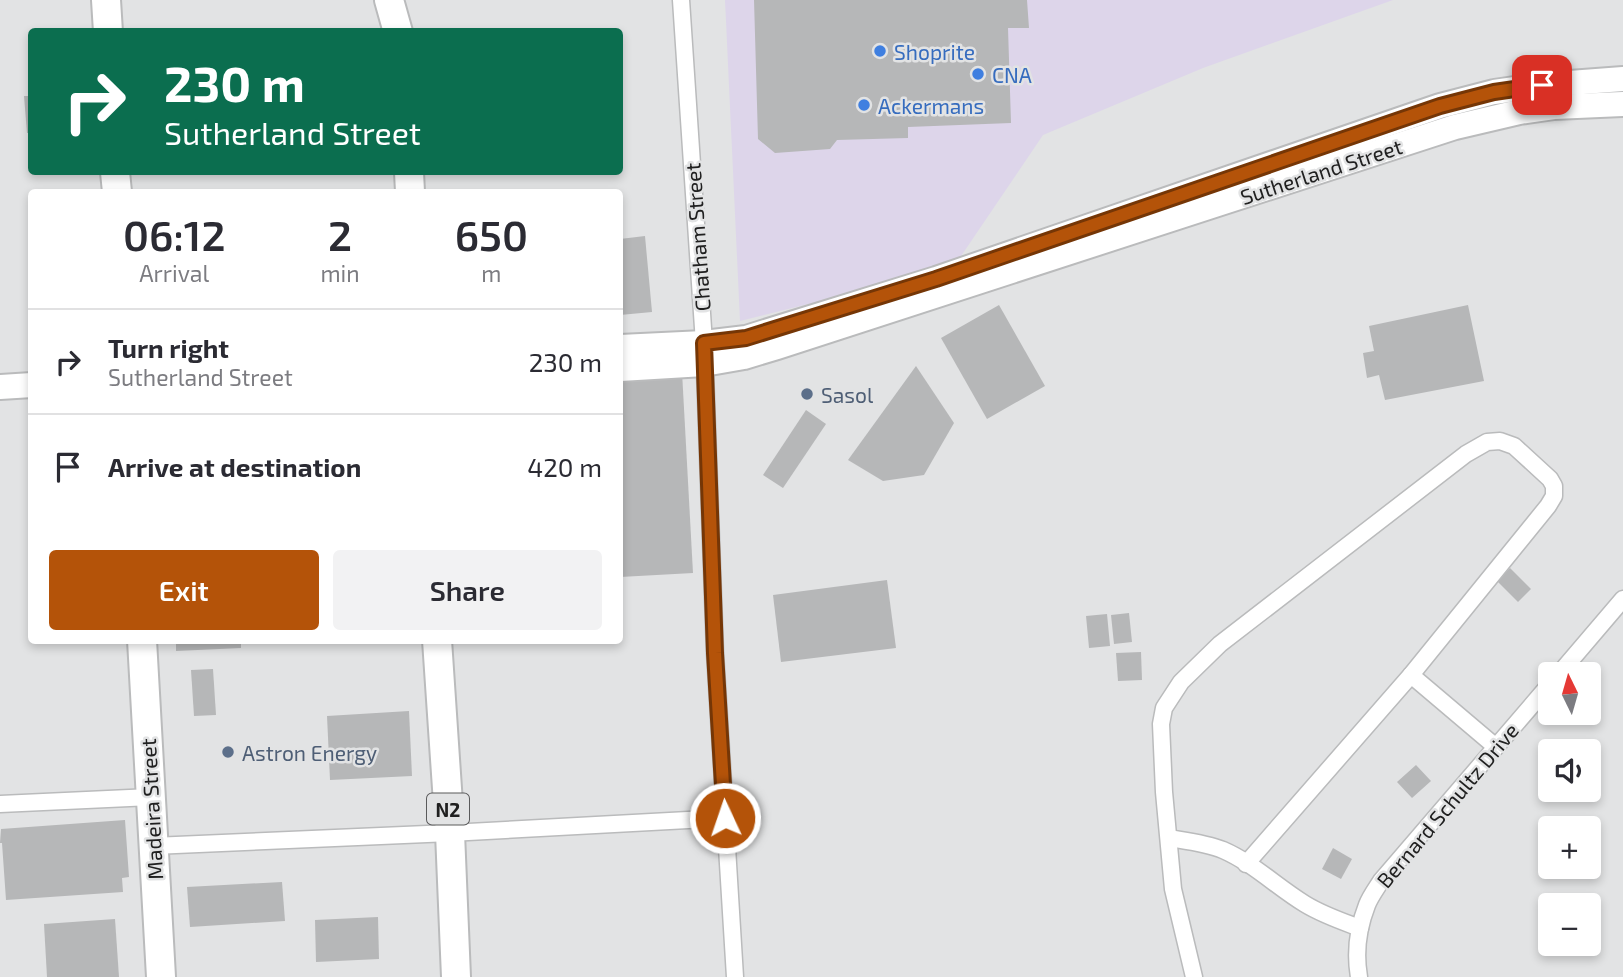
<!DOCTYPE html>
<meta charset="utf-8">
<style>
:root{--surface:#fff;--page:#f2f2f3;--text:#2b2b33;--muted:#7c7c81;--line:#e1e1e2;--accent:#b45309}
body{margin:0;font-family:"Exo 2",sans-serif;background:var(--page);color:var(--text);height:100vh;display:flex;flex-direction:column;font-size:26px;white-space:nowrap}
*{box-sizing:border-box;margin:0}
p{font-size:23px;color:var(--muted)}
.icon{flex:none;width:38px;height:38px;fill:none;stroke:currentColor;stroke-width:2;stroke-linecap:round;stroke-linejoin:round}
.map{position:relative;flex:1;overflow:hidden}
.panel{position:absolute;left:28px;top:189px;width:595px;height:455px;display:flex;flex-direction:column;background:var(--surface);border-radius:7px;box-shadow:0 4px 10px #0003}
.panel>*{flex:none}
.guide{position:absolute;left:28px;top:28px;width:595px;height:147px;border-radius:7px;box-shadow:0 4px 10px #0003;background:#0b6e4f;color:#fff;overflow:hidden}
.needle{width:46px;rotate:355deg}
.tools{position:absolute;left:1538px;top:662px;display:grid;gap:14px}
.tools a{display:grid;place-items:center;width:63px;height:63px;border-radius:7px;background:var(--surface);box-shadow:0 4px 10px #0003;font-size:35px}
.pin{position:absolute;display:grid;place-items:center;width:60px;height:60px;color:#fff;margin:-30px;border-radius:14px;box-shadow:0 4px 10px #0006}
.me{position:absolute;width:77px;margin:-38px;rotate:357deg;stroke-linejoin:round;filter:drop-shadow(0 0 5px #0008)}
.turn{display:flex;align-items:center;gap:24px;height:147px;padding:0 21px;font-size:32px}
.turn .icon{width:91px;height:91px;stroke-width:2.5}
.turn b{display:block;font-size:49px;line-height:60px}
.eta{display:flex;justify-content:space-evenly;align-items:center;height:119px;text-align:center}
.eta b{font-size:42px;font-weight:600;line-height:49px}
.button{display:flex;gap:14px;margin-top:auto;padding:14px 21px}
.button a{flex:1;height:80px;border-radius:7px;background:var(--accent);color:#fff;font-size:28px;font-weight:600;line-height:80px;text-align:center}
.button a+a{background:var(--page);color:var(--text)}
ul{padding:0;list-style:none}
li{display:flex;align-items:center;gap:21px;height:105px;padding:0 21px;border-top:2px solid var(--line)}
li div{flex:1}
li b{display:block;font-size:26px}
li em{font-style:normal}
.map>svg:first-child{display:block}
</style>
<div class="map">
<svg width="1623" height="977" viewBox="0 0 1623 977">
<rect width="100%" height="100%" fill="#e2e3e4"/>
<!-- commercial -->
<path fill="#ddd5ea" d="M725,0h668l-190,68 -160,67 -88,130 -54,16 -161,40z"/>
<!-- building -->
<g fill="#b6b7b8">
<path d="M754,0h273l2,28h-21l3,95 -103,4v11l-71,2 -7,9 -55,4 -17,-14z"/>
<path d="M24,96h8v37h-5z"/>
<path d="M645,236l7,76 -32,3v-76z"/>
<path d="M999,305l46,81 -58,33 -46,-81z"/>
<path d="M1468,305l16,76 -99,19 -6,-25 -12,3 -4,-25 11,-2 -5,-25z"/>
<path d="M916,366l38,57 -30,52 -41,6 -35,-21z"/>
<path d="M682,372l11,201 -73,4v-202z"/>
<path d="M806,410l20,14 -43,64 -20,-13z"/>
<path d="M1510,568l21,21 -13,13 -21,-21z"/>
<path d="M887,580l9,68 -115,14 -8,-67z"/>
<path d="M1129,613l3,29 -18,2 -3,-29z"/>
<path d="M1107,614l3,32 -21,2 -3,-32z"/>
<path d="M176,640h65v8l-65,3z"/>
<path d="M1141,652l1,28 -24,1 -2,-28z"/>
<path d="M213,669l3,46 -22,1 -3,-46z"/>
<path d="M409,711l3,65 -82,4 -3,-64z"/>
<path d="M1416,765l15,16 -19,17 -15,-16z"/>
<path d="M125,820l4,57 -7,1 1,14 -117,8 -4,-57h-2l1,-14z"/>
<path d="M1333,848l19,11 -11,20 -19,-10z"/>
<path d="M282,882l3,39 -95,6 -3,-40z"/>
<path d="M378,917l1,42 -63,3 -1,-42z"/>
<path d="M115,919l4,58h-72l-3,-53z"/>
</g>
<g fill="none" stroke-linecap="round" stroke-linejoin="round">
<defs>
<g id="street">
<path d="M681,0l23,343 11,310 20,324"/>
<path d="M1559,674l64,-75"/>
<path d="M1411,675l85,72"/>
<path d="M0,804l151,-7"/>
<path d="M1169,838c18,3 37,5 54,12 30,13 54,37 82,54 18,11 36,17 55,24"/>
<path d="M153,846l297,-13 275,-15"/>
<path d="M1194,977l-21,-88 -9,-97 -3,-68 3,-16 17,-26 39,-38 246,-190 21,-12 13,-1 14,5 36,33 4,7v10l-6,10 -137,169 -165,189"/>
<path d="M1359,977c-4,-23 -1,-49 8,-72 3,-8 9,-16 14,-24l169,-197"/>
</g>
<g id="primary">
<path d="M620,347l84,-4 42,-5 190,-59 504,-173 54,-14 49,-7 80,-6"/>
<path d="M620,369l84,-5 40,-7 33,-10 678,-220 64,-15 35,-5 69,-3"/>
<path d="M0,387l32,-2"/>
</g>
<g id="highway">
<path d="M106,0l2,32"/>
<path d="M389,0l9,32"/>
<path d="M115,172l2,20"/>
<path d="M409,172l1,20"/>
<path d="M142,640l19,337"/>
<path d="M437,640l13,193 6,144"/>
</g>
</defs>
<!-- street casing -->
<use href="#street" stroke="#babbbc" stroke-width="19"/>
<!-- primary casing -->
<use href="#primary" stroke="#babbbc" stroke-width="28"/>
<!-- highway casing -->
<use href="#highway" stroke="#babbbc" stroke-width="32"/>
<!-- street -->
<use href="#street" stroke="#fff" stroke-width="16"/>
<!-- primary -->
<use href="#primary" stroke="#fff" stroke-width="24"/>
<!-- highway -->
<use href="#highway" stroke="#fff" stroke-width="28"/>
</g>
<g fill="none" stroke-linecap="round" stroke-linejoin="round">
<defs>
<path id="route" d="M725,818l-10,-165 -11,-310 42,-5 190,-59 504,-173 54,-14 48,-7"/>
</defs>
<!-- route casing -->
<use href="#route" stroke="#753606" stroke-width="18"/>
<!-- route -->
<use href="#route" stroke="#b45309" stroke-width="12"/>
</g>
<!-- markers -->
<g fill="#3f7fe0" stroke="#e2e3e4" stroke-width="2.5">
<circle cx="880" cy="51" r="7"/>
<circle cx="978" cy="74" r="7"/>
<circle cx="864" cy="105" r="7"/>
</g>
<g fill="#5c6f8a" stroke="#e2e3e4" stroke-width="2.5">
<circle cx="807" cy="394" r="7"/>
<circle cx="228" cy="752" r="7"/>
</g>
<g text-anchor="middle" dominant-baseline="central" stroke-width="5" stroke-linejoin="round" paint-order="stroke">
<!-- shield labels -->
<rect fill="#e2e3e4" stroke="#5a5a5b" stroke-width="2" x="427" y="793.5" width="42" height="31" rx="5"/>
<g font-size="19" font-weight="bold" fill="#202020">
<text x="448" y="809">N2</text>
</g>
<!-- shop labels -->
<g font-size="21" fill="#366cbe" stroke="#e2e3e4" text-anchor="start">
<text x="894" y="51">Shoprite</text>
<text x="992" y="74">CNA</text>
<text x="878" y="105">Ackermans</text>
</g>
<!-- street labels -->
<g font-size="21" fill="#202020" stroke="#e2e3e4">
<text transform="translate(1321 171) rotate(-18)">Sutherland Street</text>
<text transform="translate(697 237) rotate(-94)">Chatham Street</text>
<text transform="translate(1447 805) rotate(-50)">Bernard Schultz Drive</text>
<text transform="translate(151 809) rotate(-93)">Madeira Street</text>
</g>
<!-- service labels -->
<g font-size="21" fill="#4e5e75" stroke="#e2e3e4" text-anchor="start">
<text x="821" y="394">Sasol</text>
<text x="242" y="752">Astron Energy</text>
</g>
</g>
</svg>
<div class="tools">
<a><svg class="needle" viewBox="-14 -14 28 28"><path d="M0-13l5 13h-10z" fill="#e53935"/><path d="M0 13l5-13h-10z" fill="#7c7c81"/></svg></a>
<a><svg class="icon" aria-label="sound" viewBox="0 0 24 24"><path d="M4 9h4l5-4v14l-5-4H4zM17 9q2 3 0 6"/></svg></a>
<a>+</a>
<a>−</a>
</div>
<div class="pin" style="left:1542px;top:85px;background:#d93025"><svg class="icon" aria-label="arrive" viewBox="0 0 24 24"><path d="M6 21V4h12l-3 4 3 4H6"/></svg></div>
<svg class="me" style="left:725px;top:818px" viewBox="-20 -20 40 40"><circle r="17" fill="#b45309" stroke="#fff" stroke-width="3"/><path d="M0-11L8 9 0 5-8 9z" fill="#fff"/></svg>
<div class="guide">
<div class="turn"><svg class="icon" aria-label="right" viewBox="0 0 24 24"><path d="M7 20v-9h11M14 6l5 5-5 5"/></svg><div><b>230 m</b>Sutherland Street</div></div>
</div>
<section class="panel">
<div class="eta">
<div><b>06:12</b><p>Arrival</p></div>
<div><b>2</b><p>min</p></div>
<div><b>650</b><p>m</p></div>
</div>
<ul>
<li><svg class="icon" aria-label="right" viewBox="0 0 24 24"><path d="M7 20v-9h11M14 6l5 5-5 5"/></svg><div><b>Turn right</b><p>Sutherland Street</p></div><em>230 m</em></li>
<li><svg class="icon" aria-label="arrive" viewBox="0 0 24 24"><path d="M6 21V4h12l-3 4 3 4H6"/></svg><div><b>Arrive at destination</b></div><em>420 m</em></li>
</ul>
<div class="button"><a>Exit</a><a>Share</a></div>
</section>
</div>
